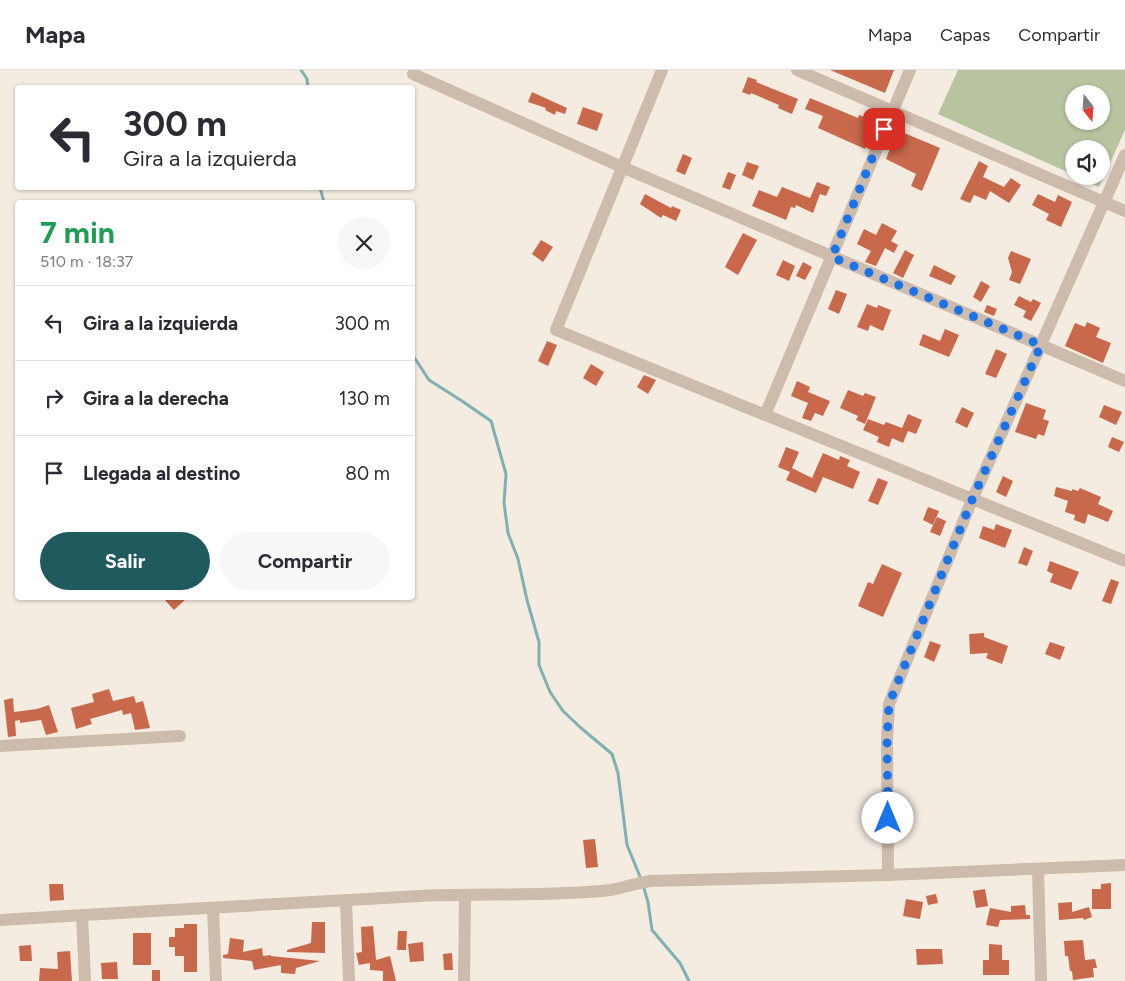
<!DOCTYPE html>
<html lang="es">
<meta charset="utf-8">
<style>
:root{--surface:#fff;--page:#f7f7f7;--text:#2b2b33;--muted:#7c7c81;--line:#e1e1e2;--accent:#1f5a5e}
body{margin:0;font-family:Figtree,sans-serif;background:var(--page);color:var(--text);height:100vh;display:flex;flex-direction:column;font-size:19px;white-space:nowrap}
*{box-sizing:border-box;margin:0}
p{font-size:16px;color:var(--muted)}
.icon{flex:none;width:28px;height:28px;fill:none;stroke:currentColor;stroke-width:2;stroke-linecap:round;stroke-linejoin:round}
.map{position:relative;flex:1;overflow:hidden}
.drawer{position:absolute;left:15px;top:130px;width:400px;height:400px;display:flex;flex-direction:column;background:var(--surface);border-radius:5px;box-shadow:0 1px 4px #0004}
.drawer>*{flex:none}
.guide{position:absolute;left:15px;top:15px;width:400px;height:105px;border-radius:5px;box-shadow:0 1px 4px #0004;background:#fff;color:var(--text);overflow:hidden}
.needle{width:32px;rotate:163deg}
.controls{position:absolute;left:1065px;top:15px;display:grid;gap:10px}
.controls a{display:grid;place-items:center;width:45px;height:45px;border-radius:50%;background:var(--surface);box-shadow:0 1px 4px #0004;font-size:25px}
.pin{position:absolute;display:grid;place-items:center;width:42px;height:42px;color:#fff;margin:-21px;border-radius:10px;box-shadow:0 2px 8px #0006}
.me{position:absolute;width:55px;margin:-28px;rotate:0deg;stroke-linejoin:round;filter:drop-shadow(0 0 4px #0008)}
.turn{display:flex;align-items:center;gap:18px;height:105px;padding:0 25px;font-size:22px}
.turn .icon{width:65px;height:65px;stroke-width:2.5}
.turn b{display:block;font-size:35px;line-height:42px}
.round{display:grid;place-items:center;flex:none;width:52px;height:52px;border-radius:26px;background:var(--page)}
.summary{display:flex;align-items:center;justify-content:space-between;height:85px;padding:0 25px}
h1{font-size:30px;font-weight:700;line-height:38px;color:#1e9e55}
.primary-button{display:flex;gap:10px;margin-top:auto;padding:10px 25px}
.primary-button a{flex:1;height:58px;border-radius:30px;background:var(--accent);color:#fff;font-size:20px;font-weight:700;line-height:58px;text-align:center}
.primary-button a+a{background:var(--page);color:var(--text)}
ul{padding:0;list-style:none}
li{display:flex;align-items:center;gap:15px;height:75px;padding:0 25px;border-top:1px solid var(--line)}
li div{flex:1}
li b{display:block;font-size:19px}
li em{font-style:normal}
header{display:flex;align-items:center;gap:30px;box-sizing:border-box;height:70px;padding:0 25px;background:var(--surface);border-bottom:1px solid var(--line)}
header strong{font-size:24px}
nav{display:flex;gap:28px;margin-inline-start:auto;font-size:18px}
.map>svg:first-child{display:block}
</style>
<header>
<strong>Mapa</strong>
<nav><a>Mapa</a><a>Capas</a><a>Compartir</a></nav>
</header>
<div class="map">
<svg width="1125" height="911" viewBox="0 0 1125 911">
<rect width="100%" height="100%" fill="#f4ebe1"/>
<!-- green -->
<path fill="#b8c4a0" fill-rule="evenodd" d="M958,0h167v60l-26,57 -23,-11h25v-27h-27v26l-136,-61zM1074,24h27v27h-27z"/>
<g fill="none" stroke-linecap="round" stroke-linejoin="round">
<!-- stream -->
<g stroke="#7fb0b2" stroke-width="3">
<path d="M301,0l6,9 1,9"/>
<path d="M320,118l4,14"/>
<path d="M412,284l17,26 33,21 29,20 15,53 -2,29 4,30 10,26 9,41 12,42v23l11,27 13,19 18,17 31,26 6,19 9,72 14,34"/>
<path d="M643,815l5,17 4,28 28,33 9,18"/>
</g>
</g>
<!-- building -->
<g fill="#c8694b">
<path d="M830,0h64l-9,23z"/>
<path d="M748,7l9,3 -1,2 42,17 -6,15 -14,-6 1,-3 -28,-12 -1,2 -8,-3z"/>
<path d="M532,22l35,16 -2,6 -9,-3 -1,4 -10,-5 1,-2 -18,-6z"/>
<path d="M810,28l48,20 1,-3 18,7 -12,27 -47,-21 5,-12 -18,-7z"/>
<path d="M583,37l20,7 -6,17 -20,-7z"/>
<path d="M897,60l43,18 -18,43 -11,-5 5,-12 -30,-15z"/>
<path d="M683,84l9,4 -7,17 -9,-4z"/>
<path d="M979,91l9,5 -5,11 21,10 7,-9 10,7 -12,18 -19,-12 -4,9 -12,-5 -4,8 -10,-4z"/>
<path d="M747,92l12,4 -6,14 -11,-5z"/>
<path d="M728,102l8,3 -6,15 -8,-3z"/>
<path d="M817,112l13,5 -4,9 -6,-2 -7,19 -17,-8 -1,3 -4,-1 -5,13 -34,-14 7,-16 18,7 5,-10 28,11z"/>
<path d="M645,124l26,14 1,-2 9,4 -5,11 -13,-6 -2,3 -21,-14z"/>
<path d="M1038,124l17,8 3,-7 14,7 -11,25 -15,-7 3,-6 -17,-9z"/>
<path d="M882,153l15,8 -6,10 7,4 -4,8 -9,-5 -9,18 -11,-4 6,-11 -14,-7 7,-15 12,6z"/>
<path d="M743,163l14,7 -19,35 -13,-8z"/>
<path d="M541,170l12,7 -10,15 -11,-8z"/>
<path d="M905,180l9,5 -11,23 -10,-5z"/>
<path d="M1011,181l20,8 -11,25 -11,-4 3,-8 -4,-14z"/>
<path d="M783,190l12,6 -6,15 -13,-6z"/>
<path d="M803,192l9,5 -7,13 -9,-4z"/>
<path d="M934,195l22,11 -5,9 -22,-9z"/>
<path d="M981,211l9,5 -9,16 -8,-5z"/>
<path d="M836,220l11,4 -8,20 -11,-5z"/>
<path d="M1019,226l12,6 2,-3 8,4 -10,18 -8,-4 3,-6 -12,-6z"/>
<path d="M867,234l10,4 1,-3 13,5 -8,21 -13,-6 -2,6 -11,-4z"/>
<path d="M987,235l10,4 -3,7 -10,-4z"/>
<path d="M1087,252l13,6 -4,9 15,6 -8,20 -38,-17 10,-23 10,4z"/>
<path d="M945,259l14,6 -10,22 -30,-12 4,-11 17,7z"/>
<path d="M547,271l10,4 -9,21 -10,-5z"/>
<path d="M996,279l11,5 -11,24 -11,-4z"/>
<path d="M591,294l13,8 -8,14 -13,-8z"/>
<path d="M644,305l12,5 -8,14 -11,-7z"/>
<path d="M797,311l13,6 -2,5 22,9 -7,15 -8,-3 -4,8 -9,-3 6,-15 -17,-7z"/>
<path d="M848,320l15,6 2,-3 11,4 -11,27 -9,-4 2,-4 -2,-1 -16,-7z"/>
<path d="M1026,333l20,7 -3,9 6,2 -5,15 -6,-2 -2,5 -21,-7z"/>
<path d="M1104,335l18,7 -6,13 -17,-8z"/>
<path d="M962,337l12,6 -7,15 -12,-6z"/>
<path d="M908,344l14,6 -6,14 -8,-3 -5,12 -11,-5 -3,9 -12,-5 2,-5 -16,-7 5,-11 16,6 2,-3 16,6z"/>
<path d="M1112,367l12,5 -5,10 -11,-5z"/>
<path d="M786,377l13,5 -7,16 20,10 11,-25 16,7 1,-4 10,4 -3,6 13,6 -7,17 -30,-12 -7,16 -30,-13 4,-8 -12,-5z"/>
<path d="M1003,406l10,5 -7,16 -10,-5z"/>
<path d="M878,408l10,4 -10,23 -10,-4z"/>
<path d="M1056,417l16,4v-2l6,2 2,-3 21,9 -3,7 15,7 -5,11 -20,-8 -3,10 -11,-4 1,-5 -10,-3 3,-11 -14,-5z"/>
<path d="M928,437l11,4 -6,14 -10,-5z"/>
<path d="M937,447l9,4 -6,15 -10,-4z"/>
<path d="M996,454l16,6 -7,18 -26,-10 4,-12 11,4z"/>
<path d="M1024,477l9,4 -6,15 -9,-3z"/>
<path d="M1050,491l29,11 -8,18 -21,-8 3,-8 -6,-3z"/>
<path d="M882,494l20,9 -19,44 -25,-11 10,-24 5,2z"/>
<path d="M1111,509l8,3 -8,22 -9,-3z"/>
<path d="M163,528h24l-13,12z"/>
<path d="M984,563v4l24,9 -6,18 -16,-6 2,-5 -18,1 -1,-20z"/>
<path d="M930,571l11,4 -7,17 -10,-5z"/>
<path d="M1050,572l15,5 -5,13 -15,-6z"/>
<path d="M109,619l4,12 21,-5 2,7 7,-2 7,27 -15,2 -4,-17 -8,2 -1,-5 -32,9 2,5 -16,5 -5,-21 23,-6 -2,-8z"/>
<path d="M13,628l1,14 23,-3 12,-4 9,27 -12,3 -5,-15 -21,3v-3l-5,1 1,15 -8,1 -4,-37z"/>
<path d="M595,769l3,28 -12,1 -3,-28z"/>
<path d="M1111,813v26h-19v-20h9v-5z"/>
<path d="M49,814h14l1,16 -14,1z"/>
<path d="M985,819l3,17 -12,2 -3,-17z"/>
<path d="M936,824l2,9 -10,2 -2,-9z"/>
<path d="M906,829l17,3 -3,17 -17,-3z"/>
<path d="M1072,832v10l17,-5 3,10 -8,3 -1,-2 -24,2 -1,-17z"/>
<path d="M1025,835l1,10h4v4l-30,1 -2,7 -12,-2 4,-17 21,4v-6z"/>
<path d="M312,852h13v31l-38,-1v-2l24,-7z"/>
<path d="M184,854h13v48h-13v-16h-9v-9h-6v-10h6v-9h9z"/>
<path d="M373,856l3,34 14,-4 6,25h-13v-10l-13,-1v-7l-11,2 -3,-12 6,-1 -1,-25z"/>
<path d="M398,861h9l-1,19h-9z"/>
<rect x="133" y="863" width="18" height="32"/>
<path d="M230,868l14,2 -1,12 19,-4 1,8 8,-1v1l49,5 -24,7 -1,6 -14,-1v-8l-27,5 -2,-9 -29,-3v-3l5,-1z"/>
<path d="M1083,870l2,20 10,-1 2,9h-4l1,9 -21,3 -1,-9h-2l-2,-15h-3l-1,-15z"/>
<path d="M423,872l1,19 -14,1 -2,-18z"/>
<path d="M989,874l13,1v15h7v15h-26v-15h6z"/>
<path d="M31,875l1,16h-12l-1,-15z"/>
<path d="M916,879h26l1,15 -26,1z"/>
<path d="M70,881l2,30h-33l1,-13 18,1 -1,-17z"/>
<path d="M452,883l1,17h-9l-1,-16z"/>
<path d="M117,892l1,17h-16l-1,-16z"/>
<rect x="152" y="900" width="8" height="11"/>
</g>
<g fill="none" stroke-linecap="round" stroke-linejoin="round">
<!-- minor -->
<g stroke="#cdbbac" stroke-width="12">
<path d="M662,0l-106,260 569,231"/>
<path d="M797,0l328,141"/>
<path d="M413,4l209,93 503,214"/>
<path d="M765,345l145,-345"/>
<path d="M0,676l180,-10"/>
<path d="M1038,799l3,112"/>
<path d="M888,805l-1,-134 2,-37 83,-204 153,-345"/>
<path d="M346,831l3,80"/>
<path d="M213,838l3,73"/>
<path d="M82,845l3,66"/>
<path d="M0,850c140,-8 280,-17 420,-24 63,-3 127,1 190,-6 13,-2 26,-7 40,-9l238,-6 237,-10"/>
<path d="M464,911l1,-85"/>
</g>
</g>
<g fill="none" stroke-linecap="round" stroke-linejoin="round">
<!-- route -->
<path stroke="#1a73e8" stroke-width="9" stroke-dasharray="0 16.2" d="M884,59l-52,128 209,88 -69,155 -83,204 -2,37 1,77"/>
</g>
</svg>
<div class="controls">
<a><svg class="needle" viewBox="-14 -14 28 28"><path d="M0-13l5 13h-10z" fill="#e53935"/><path d="M0 13l5-13h-10z" fill="#7c7c81"/></svg></a>
<a><svg class="icon" aria-label="sound" viewBox="0 0 24 24"><path d="M4 9h4l5-4v14l-5-4H4zM17 9q2 3 0 6"/></svg></a>
</div>
<div class="pin" style="left:884px;top:59px;background:#d93025"><svg class="icon" aria-label="arrive" viewBox="0 0 24 24"><path d="M6 21V4h12l-3 4 3 4H6"/></svg></div>
<svg class="me" style="left:888px;top:748px" viewBox="-20 -20 40 40"><circle r="19" fill="#fff"/><path d="M0-13L10 11 0 6-10 11z" fill="#1a73e8"/></svg>
<div class="guide">
<div class="turn"><svg class="icon" aria-label="left" viewBox="0 0 24 24"><path d="M17 20v-9H6M10 6l-5 5 5 5"/></svg><div><b>300 m</b>Gira a la izquierda</div></div>
</div>
<section class="drawer">
<div class="summary"><div><h1>7 min</h1><p>510 m · 18:37</p></div><a class="round"><svg class="icon" aria-label="close" viewBox="0 0 24 24"><path d="M6 6l12 12M18 6L6 18"/></svg></a></div>
<ul>
<li><svg class="icon" aria-label="left" viewBox="0 0 24 24"><path d="M17 20v-9H6M10 6l-5 5 5 5"/></svg><div><b>Gira a la izquierda</b></div><em>300 m</em></li>
<li><svg class="icon" aria-label="right" viewBox="0 0 24 24"><path d="M7 20v-9h11M14 6l5 5-5 5"/></svg><div><b>Gira a la derecha</b></div><em>130 m</em></li>
<li><svg class="icon" aria-label="arrive" viewBox="0 0 24 24"><path d="M6 21V4h12l-3 4 3 4H6"/></svg><div><b>Llegada al destino</b></div><em>80 m</em></li>
</ul>
<div class="primary-button"><a>Salir</a><a>Compartir</a></div>
</section>
</div>
